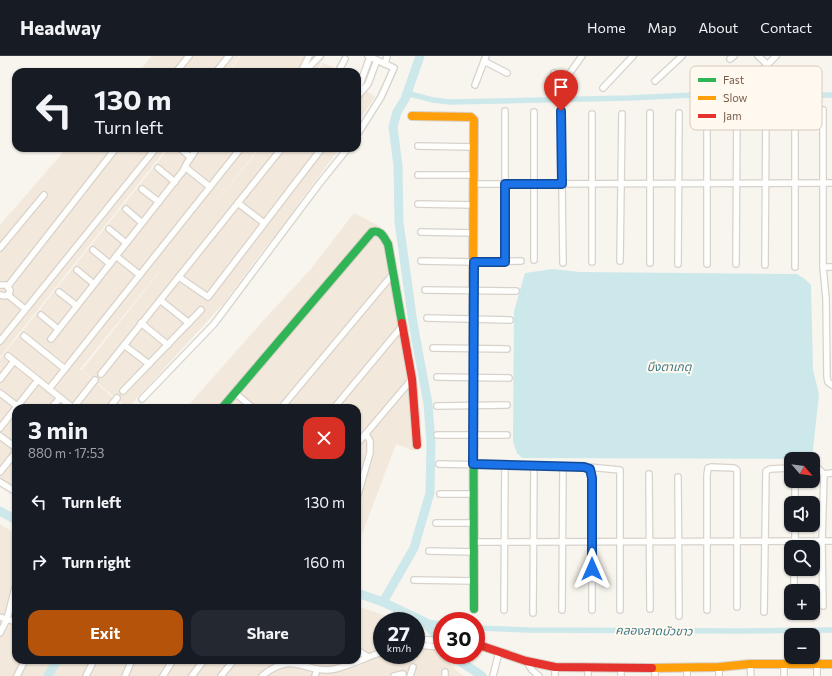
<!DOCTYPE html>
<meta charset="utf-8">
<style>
:root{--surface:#171b24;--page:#242831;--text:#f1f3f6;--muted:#9ea1a6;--line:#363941;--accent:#b45309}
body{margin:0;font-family:Commissioner,"Noto Sans Thai",sans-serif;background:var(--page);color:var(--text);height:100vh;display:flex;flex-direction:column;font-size:15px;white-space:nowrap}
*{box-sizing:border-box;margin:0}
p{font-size:13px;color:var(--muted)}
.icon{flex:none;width:22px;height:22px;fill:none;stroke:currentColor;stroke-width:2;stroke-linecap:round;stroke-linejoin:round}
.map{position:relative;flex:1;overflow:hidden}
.details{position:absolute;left:12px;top:348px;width:349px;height:260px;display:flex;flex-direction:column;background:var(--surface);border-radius:12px;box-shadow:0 1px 3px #0004}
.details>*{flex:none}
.banner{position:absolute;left:12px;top:12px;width:349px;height:84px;border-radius:12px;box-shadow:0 1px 3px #0004;background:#171b24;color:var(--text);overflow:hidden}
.needle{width:26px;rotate:118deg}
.controls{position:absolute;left:784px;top:396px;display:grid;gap:8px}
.controls a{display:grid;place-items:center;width:36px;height:36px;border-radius:8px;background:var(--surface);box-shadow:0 1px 3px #0004;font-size:20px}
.speed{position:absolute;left:373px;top:556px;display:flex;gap:8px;font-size:20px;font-weight:700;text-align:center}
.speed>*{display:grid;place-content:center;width:52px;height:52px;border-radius:50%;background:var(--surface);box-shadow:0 1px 3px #0004;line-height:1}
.speed small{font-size:10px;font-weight:400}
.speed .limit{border:6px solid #d22;background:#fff;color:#111}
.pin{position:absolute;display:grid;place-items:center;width:34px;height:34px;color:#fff;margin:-41px -17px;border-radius:50% 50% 50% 0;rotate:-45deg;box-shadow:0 0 4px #0007}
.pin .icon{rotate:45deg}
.me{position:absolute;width:44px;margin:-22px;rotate:0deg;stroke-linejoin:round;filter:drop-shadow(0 0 3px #0008)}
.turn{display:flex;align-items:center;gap:14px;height:84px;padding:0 16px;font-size:18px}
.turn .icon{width:52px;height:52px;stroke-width:2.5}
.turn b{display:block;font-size:28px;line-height:34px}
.round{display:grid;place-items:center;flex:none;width:42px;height:42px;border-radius:12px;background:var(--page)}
.summary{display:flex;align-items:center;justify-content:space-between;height:68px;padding:0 16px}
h1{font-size:24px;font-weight:700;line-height:30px}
.action{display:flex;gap:8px;margin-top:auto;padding:8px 16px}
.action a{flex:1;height:46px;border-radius:12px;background:var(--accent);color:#fff;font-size:16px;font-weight:700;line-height:46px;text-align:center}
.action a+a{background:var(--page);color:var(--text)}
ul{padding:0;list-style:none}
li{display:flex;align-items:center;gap:12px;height:60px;padding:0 16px}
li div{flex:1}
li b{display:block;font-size:15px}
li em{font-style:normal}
header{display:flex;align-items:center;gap:24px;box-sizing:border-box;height:56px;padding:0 20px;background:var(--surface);border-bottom:1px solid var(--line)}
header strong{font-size:19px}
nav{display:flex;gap:22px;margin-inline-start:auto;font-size:14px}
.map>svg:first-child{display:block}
</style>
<header>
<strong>Headway</strong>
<nav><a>Home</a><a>Map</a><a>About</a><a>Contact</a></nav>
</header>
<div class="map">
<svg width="832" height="620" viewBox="0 0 832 620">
<rect width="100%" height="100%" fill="#f8f5ee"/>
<!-- residential -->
<g fill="#f2e8db">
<path d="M152,0h87l-10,16h-91z"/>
<path d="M240,0h85l-9,16h-86z"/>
<path d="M323,7l22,9h-28z"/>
<path d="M357,21l12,5 -4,8 10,7 -18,27z"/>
<path d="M67,92h100l-167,209v-132z"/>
<path d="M169,92h90l-68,85 69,-85h80l-39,52 -16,24 -24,29 -38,51 -95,104 -46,-38 95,-120 -97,119 45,39h-109v84l-16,-10v-123z"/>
<path d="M354,157l25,13 11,41 21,110 4,74 -19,-7 -37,98 -2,-1v-133h-171l75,-85 49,-53z"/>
<path d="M0,468l16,10v126h341v-54l44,15h-19v34h34v-25l6,4 37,39 5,3h-464z"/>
</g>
<!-- water -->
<path fill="#cde8ea" d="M553,213l27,3 217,2 8,5 6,6 2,85 6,24 -7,65 -290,-1 -5,-5 -4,-11 1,-131 11,-38z"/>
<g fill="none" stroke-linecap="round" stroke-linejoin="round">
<!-- canal -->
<g stroke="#cde8ea" stroke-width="5.5">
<path d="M406,37l27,7 17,2 179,-4 64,-3 94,1 45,-1"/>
<path d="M425,566l17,2"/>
<path d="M476,572l52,2 211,1 93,-1"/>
</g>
<!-- river -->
<g stroke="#cde8ea" stroke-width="9">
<path d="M0,455l16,9"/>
<path d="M357,537l26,9 42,20 17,22"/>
<path d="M383,546l31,-54 16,-55 1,-49 -3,-40 -15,-81 -14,-101 -1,-56 -5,-39 4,-15 8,-13 15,-43"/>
<path d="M451,599l31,21"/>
<path d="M48,620l9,-16"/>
</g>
<defs>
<g id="street">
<path d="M758,0l10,9"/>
<path d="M730,3l4,-3"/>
<path d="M484,5l23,12"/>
<path d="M385,8l2,-8"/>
<path d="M176,16l13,-16"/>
<path d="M216,16l13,-16"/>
<path d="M301,16l8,-16"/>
<path d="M304,16l16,-16"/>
<path d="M338,16l7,-13"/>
<path d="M554,17l11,8"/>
<path d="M723,17l20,16"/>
<path d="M655,25l27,-25"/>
<path d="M703,28c11,8 27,14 40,5l33,-33"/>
<path d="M475,29l11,-29"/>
<path d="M603,32l30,-32"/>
<path d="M557,35l25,-35"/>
<path d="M697,35l15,-1"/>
<path d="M359,38l1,-10 10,-27"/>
<path d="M357,41l11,-13 9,-24"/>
<path d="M823,54v157l3,31 1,79 1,5 4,3"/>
<path d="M505,55v151"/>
<path d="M561,55l2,152"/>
<path d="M534,56v148"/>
<path d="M650,57v150"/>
<path d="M357,79l24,-38 13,-29 -26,-12"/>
<path d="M418,90l56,1"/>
<path d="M180,92l10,9"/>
<path d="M185,111l25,20"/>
<path d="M158,112l17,14"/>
<path d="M418,119h56"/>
<path d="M474,128l358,-1"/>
<path d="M142,133l17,13"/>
<path d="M238,147l26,20"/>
<path d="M418,148l56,1"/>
<path d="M126,153l16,14"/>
<path d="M109,173l17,14"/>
<path d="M421,176l53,1"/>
<path d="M0,192l44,-53"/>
<path d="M93,194l17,14"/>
<path d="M116,200l24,19"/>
<path d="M421,205l53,1 47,-1"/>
<path d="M620,205l2,-147"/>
<path d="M592,206v-148"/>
<path d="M678,208l1,-151"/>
<path d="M707,208v-149"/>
<path d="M736,208l1,-159"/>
<path d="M765,209l1,-158"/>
<path d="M795,211v-158"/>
<path d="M823,211h9"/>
<path d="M77,214l17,14"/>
<path d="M179,221l29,20 114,-149"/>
<path d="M0,229h6l4,5 -1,4 -4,2 -5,-1"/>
<path d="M8,230l108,-138"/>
<path d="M425,234l91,1"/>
<path d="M59,236l18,14"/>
<path d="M8,239l17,14"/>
<path d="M160,244l29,23"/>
<path d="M41,259l17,14"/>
<path d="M427,262l83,2"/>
<path d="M141,267l27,22"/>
<path d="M24,280l41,33"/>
<path d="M51,283l132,-168 4,-8 10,-15"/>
<path d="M0,285l156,-193"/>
<path d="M124,289l25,19"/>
<path d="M433,292l74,1"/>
<path d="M8,300l65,52"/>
<path d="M101,318l181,-226"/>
<path d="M437,321l72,1"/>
<path d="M0,323l14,-18"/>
<path d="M49,333l192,-241"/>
<path d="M123,335l78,-81"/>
<path d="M0,337l17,13"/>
<path d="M235,337l18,15"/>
<path d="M142,343l72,-75 105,-140 29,-36"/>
<path d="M437,350l70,-1"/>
<path d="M51,352l9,-10"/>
<path d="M73,352l22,-28"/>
<path d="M109,352l8,-10"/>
<path d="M281,352l112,-134"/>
<path d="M334,352l69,-83"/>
<path d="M0,372l38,-48"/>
<path d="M437,379h70"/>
<path d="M0,380l16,12"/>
<path d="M357,388l55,-65"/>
<path d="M439,408l145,3 6,2 2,9v132"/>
<path d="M588,411l32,3v140"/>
<path d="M813,412l6,1 5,5 -2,67 1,65"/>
<path d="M0,416l16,-20"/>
<path d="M649,418l1,135"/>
<path d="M824,418l8,-1"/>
<path d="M678,421l1,139"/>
<path d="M795,425v22"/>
<path d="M0,426l16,10"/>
<path d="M440,438h33"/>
<path d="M357,442l13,-45v-12l-4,-7"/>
<path d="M436,467h37"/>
<path d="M473,486l359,-1"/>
<path d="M795,491v-22"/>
<path d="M429,495l45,1"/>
<path d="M414,524l60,1"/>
<path d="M794,535v-22"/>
<path d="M504,554l1,-146"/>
<path d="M562,554l1,-144"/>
<path d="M707,554v-135l1,-7 3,-1 23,1 3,2v137"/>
<path d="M764,556l2,-141 4,-2 21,-1"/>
<path d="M533,557l1,-147"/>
<path d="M0,561l16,5"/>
<path d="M0,577l7,-14 9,-35"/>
<path d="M416,583l26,2"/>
<path d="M416,589l26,2"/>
<path d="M357,594l11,7"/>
<path d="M526,605l6,9 7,6"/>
<path d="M750,608l1,12"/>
<path d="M817,608v12"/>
<path d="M784,609v11"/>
<path d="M621,611v9"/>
<path d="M719,611v9"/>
<path d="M655,612v8"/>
<path d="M687,612v8"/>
<path d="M17,620l8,-16"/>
<path d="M86,620l8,-16"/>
<path d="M125,620l7,-16"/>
<path d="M163,620l10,-16"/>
<path d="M192,620l12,-16"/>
<path d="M221,620l13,-16"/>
<path d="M262,620c32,-27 43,-1 73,-7 16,-4 32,-12 47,-17"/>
<path d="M315,620l2,-7"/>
<path d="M394,620l9,-2"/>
<path d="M410,620l3,-9"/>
<path d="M445,620v-4"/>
<path d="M493,620l6,-24"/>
<path d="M555,620v-9"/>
<path d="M588,620v-8"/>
</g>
<g id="fast">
<path d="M473,213l1,340"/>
<path d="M222,352l150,-176c9,-3 12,6 16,12l14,79"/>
</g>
<g id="slow">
<path d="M412,60l59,1 3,3 -1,149"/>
<path d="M652,612l67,-1 31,-3h82"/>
</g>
<g id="jam">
<path d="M402,267l10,56 5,66"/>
<path d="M476,588l50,17 29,6 97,1"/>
</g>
</defs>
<!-- street casing -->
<use href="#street" stroke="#d8d2cc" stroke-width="8"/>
<!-- fast casing -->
<use href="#fast" stroke="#d8d1c9" stroke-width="10"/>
<!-- slow casing -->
<use href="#slow" stroke="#d8d1c9" stroke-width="10"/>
<!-- jam casing -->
<use href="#jam" stroke="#d8d1c9" stroke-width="10"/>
<!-- street -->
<use href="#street" stroke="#fefefc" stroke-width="5.5"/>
<!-- fast -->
<use href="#fast" stroke="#30b455" stroke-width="8"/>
<!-- slow -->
<use href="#slow" stroke="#ff9f0a" stroke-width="8"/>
<!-- jam -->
<use href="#jam" stroke="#e5322d" stroke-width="8"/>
</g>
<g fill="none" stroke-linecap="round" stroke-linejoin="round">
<defs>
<path id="route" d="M561,55l1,73h-57v78h-31l-1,202 111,3 6,2 2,9v91"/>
</defs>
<!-- route casing -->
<use href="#route" stroke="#114b97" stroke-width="10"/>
<!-- route -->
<use href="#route" stroke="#1a73e8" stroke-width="7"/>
</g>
<g text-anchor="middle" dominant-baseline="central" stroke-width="4" stroke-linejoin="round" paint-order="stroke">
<!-- water labels -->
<g font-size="12" font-style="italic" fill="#3f7a87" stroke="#fff9f0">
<text x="669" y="310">บึงตาเกตุ</text>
<text transform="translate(654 574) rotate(1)">คลองลาดบัวขาว</text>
</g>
</g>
<!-- legend -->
<rect x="690" y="10" width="132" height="64" rx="6" fill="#fff9f0" stroke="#d7cabe" stroke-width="1"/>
<rect x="698" y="22" width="18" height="4" fill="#30b455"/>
<rect x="698" y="40" width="18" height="4" fill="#ff9f0a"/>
<rect x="698" y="58" width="18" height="4" fill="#e5322d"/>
<g font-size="11" fill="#7a5c4a">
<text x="723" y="28">Fast</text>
<text x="723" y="46">Slow</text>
<text x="723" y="64">Jam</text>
</g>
</svg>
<div class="controls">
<a><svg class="needle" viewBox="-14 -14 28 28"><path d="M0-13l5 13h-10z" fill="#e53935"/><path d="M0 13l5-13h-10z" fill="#9ea1a6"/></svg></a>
<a><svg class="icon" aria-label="sound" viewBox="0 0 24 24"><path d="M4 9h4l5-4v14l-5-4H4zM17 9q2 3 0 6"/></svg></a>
<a><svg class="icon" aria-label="search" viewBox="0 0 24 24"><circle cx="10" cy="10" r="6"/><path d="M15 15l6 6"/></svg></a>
<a>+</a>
<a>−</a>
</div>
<div class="speed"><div>27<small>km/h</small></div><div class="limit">30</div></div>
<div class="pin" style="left:561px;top:55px;background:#d93025"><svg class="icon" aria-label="arrive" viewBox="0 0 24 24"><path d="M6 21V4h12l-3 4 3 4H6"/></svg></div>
<svg class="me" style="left:592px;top:513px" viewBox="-20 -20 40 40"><path d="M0-17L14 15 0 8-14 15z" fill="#1a73e8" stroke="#fff" stroke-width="4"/></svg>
<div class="banner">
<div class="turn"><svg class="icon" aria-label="left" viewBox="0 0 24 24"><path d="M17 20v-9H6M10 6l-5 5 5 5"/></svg><div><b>130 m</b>Turn left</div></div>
</div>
<section class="details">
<div class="summary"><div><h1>3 min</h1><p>880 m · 17:53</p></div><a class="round" style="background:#d93025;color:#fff"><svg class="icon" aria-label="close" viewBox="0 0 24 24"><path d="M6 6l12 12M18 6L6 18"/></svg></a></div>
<ul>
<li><svg class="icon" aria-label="left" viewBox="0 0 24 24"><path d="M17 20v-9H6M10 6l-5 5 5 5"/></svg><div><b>Turn left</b></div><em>130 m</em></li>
<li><svg class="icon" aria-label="right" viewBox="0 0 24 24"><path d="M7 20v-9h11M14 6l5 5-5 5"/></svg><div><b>Turn right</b></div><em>160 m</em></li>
</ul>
<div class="action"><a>Exit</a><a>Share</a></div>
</section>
</div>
